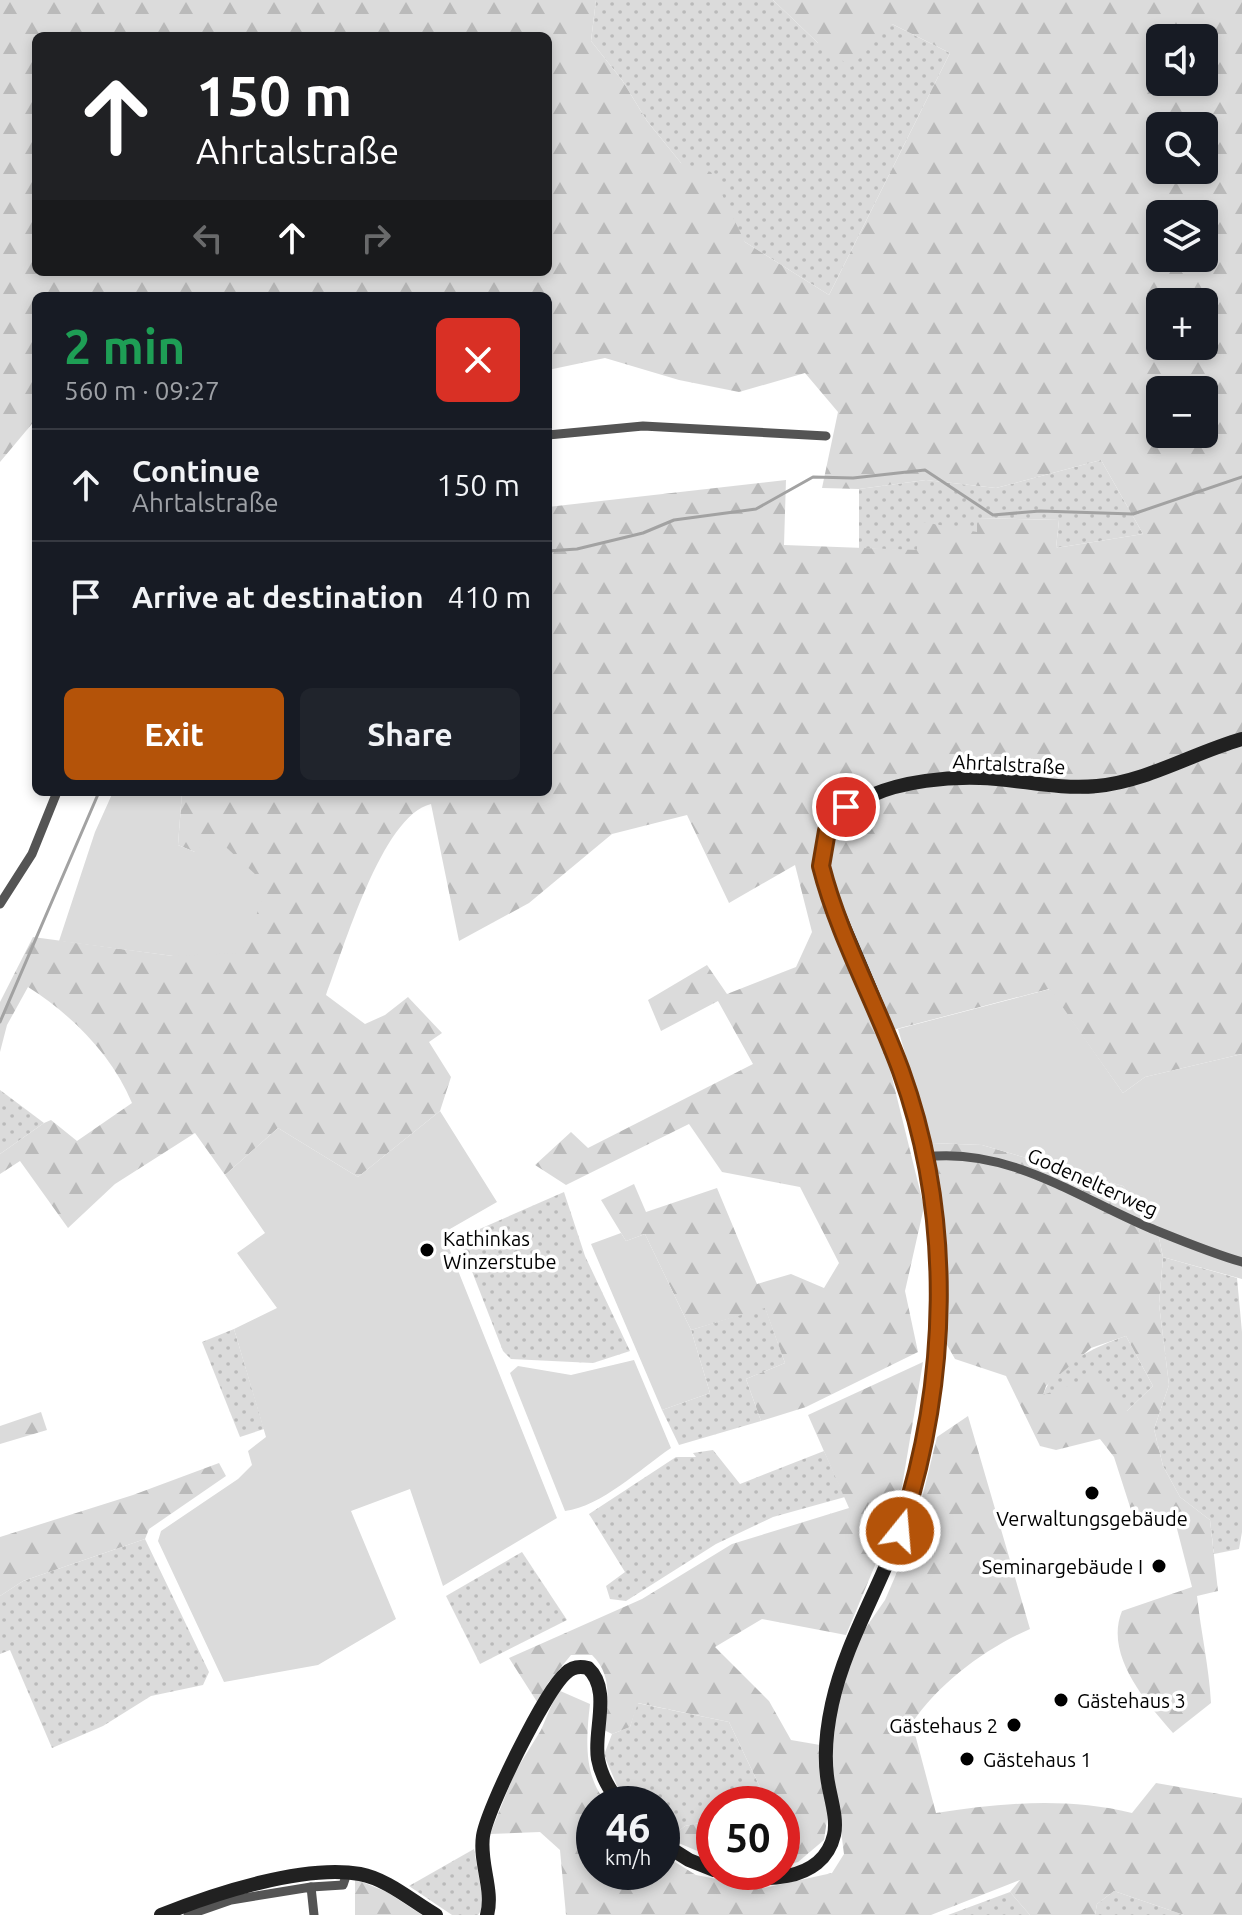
<!DOCTYPE html>
<meta charset="utf-8">
<style>
:root{--surface:#171b24;--page:#20242c;--text:#f1f3f6;--muted:#9ea1a6;--line:#363941;--accent:#b45309}
body{margin:0;font-family:Ubuntu,sans-serif;background:var(--page);color:var(--text);height:100vh;display:flex;flex-direction:column;font-size:30px;white-space:nowrap}
*{box-sizing:border-box;margin:0}
p{font-size:26px;color:var(--muted)}
.icon{flex:none;width:44px;height:44px;fill:none;stroke:currentColor;stroke-width:2;stroke-linecap:round;stroke-linejoin:round}
.map{position:relative;flex:1;overflow:hidden}
.sheet{position:absolute;left:32px;top:292px;width:520px;height:504px;display:flex;flex-direction:column;background:var(--surface);border-radius:12px;box-shadow:0 4px 12px #0003}
.sheet>*{flex:none}
.hud{position:absolute;left:32px;top:32px;width:520px;height:244px;border-radius:12px;box-shadow:0 4px 12px #0003;background:#202124;color:#fff;overflow:hidden}
.buttons{position:absolute;left:1146px;top:24px;display:grid;gap:16px}
.buttons a{display:grid;place-items:center;width:72px;height:72px;border-radius:12px;background:var(--surface);box-shadow:0 4px 12px #0003;font-size:40px}
.speed{position:absolute;left:576px;top:1786px;display:flex;gap:16px;font-size:40px;font-weight:700;text-align:center}
.speed>*{display:grid;place-content:center;width:104px;height:104px;border-radius:50%;background:var(--surface);box-shadow:0 4px 12px #0003;line-height:1}
.speed small{font-size:20px;font-weight:400}
.speed .limit{border:12px solid #d22;background:#fff;color:#111}
.pin{position:absolute;display:grid;place-items:center;width:68px;height:68px;color:#fff;margin:-34px;border:4px solid #fff;border-radius:50%;box-shadow:0 2px 8px #0007}
.me{position:absolute;width:88px;margin:-44px;rotate:17deg;stroke-linejoin:round;filter:drop-shadow(0 0 6px #0008)}
.turn{display:flex;align-items:center;gap:28px;height:168px;padding:0 32px;font-size:36px}
.turn .icon{width:104px;height:104px;stroke-width:2.5}
.turn b{display:block;font-size:56px;line-height:68px}
.lanes{display:flex;align-items:center;height:76px;padding:0 32px;background:#0003;justify-content:center;gap:40px;direction:ltr}
.lanes .off{opacity:.35}
.round{display:grid;place-items:center;flex:none;width:84px;height:84px;border-radius:12px;background:var(--page)}
.headline{display:flex;align-items:center;justify-content:space-between;height:136px;padding:0 32px}
h1{font-size:48px;font-weight:700;line-height:60px;color:#1e9e55}
.cta{display:flex;gap:16px;margin-top:auto;padding:16px 32px}
.cta a{flex:1;height:92px;border-radius:12px;background:var(--accent);color:#fff;font-size:32px;font-weight:700;line-height:92px;text-align:center}
.cta a+a{background:var(--page);color:var(--text)}
ul{padding:0;list-style:none}
li{display:flex;align-items:center;gap:24px;height:112px;padding:0 32px;border-top:2px solid var(--line)}
li div{flex:1}
li b{display:block;font-size:30px}
li em{font-style:normal}
.map>svg:first-child{display:block}
</style>
<div class="map">
<svg width="1242" height="1915" viewBox="0 0 1242 1915">
<defs>
<pattern id="grass-dots" width="8" height="8" patternUnits="userSpaceOnUse" patternTransform="scale(2)"><rect width="8" height="8" fill="#dbdbdb"/><path d="M2 2h.1M6 6h.1" fill="none" stroke="#bababa" stroke-width="1.8" stroke-linecap="round"/></pattern>
<pattern id="forest-firs" width="22" height="20" patternUnits="userSpaceOnUse" patternTransform="scale(2)"><rect width="22" height="20" fill="#dbdbdb"/><path d="M5 1l3.5 6h-7zM16 11l3.5 6h-7z" fill="#bababa"/></pattern>
</defs>
<rect width="100%" height="100%" fill="#fff"/>
<!-- grass -->
<g fill="url(#grass-dots)">
<path d="M596,0h177l45,43 74,-19 58,29 -121,242 -84,-53 -98,-121 -25,-41 -31,-39z"/>
<path d="M1101,460l42,74 -87,14 3,-28 -82,-2 1,14 -61,19 -58,-3v-59l67,-9 70,8z"/>
<path d="M0,1090l44,33 -44,31z"/>
<path d="M564,1192l21,64 45,95 -37,12 -82,-4 -8,-8 -44,-113z"/>
<path d="M1163,1257l74,21 5,54v200l-3,17 -25,5 -4,-34 -30,-23 -17,-31 -9,-37 15,-44 -10,-81z"/>
<path d="M765,1307l20,56 -39,16 15,42 -82,24 -17,-35 48,-17 -19,-63z"/>
<path d="M234,1329l30,100 -24,8 -38,-95z"/>
<path d="M1126,1336l27,50 -26,25 -84,-16c9,-29 56,-50 83,-59z"/>
<path d="M713,1450l27,34 84,-33 21,46 -72,20 -57,27 -90,57 -16,-2 -4,-13 19,-14 -36,-58 87,-57h20l-3,-4z"/>
<path d="M145,1539l64,133 -6,13 -52,11 -48,30 -51,22 -42,-98 -10,4v-58l23,-15z"/>
<path d="M522,1552l45,68 -87,44 -34,-68z"/>
<path d="M637,1703l92,19 39,82h-54v16l-29,6 -16,13 -7,-6v-29h-32l-9,-9 -17,-40 8,-21 18,-7z"/>
<path d="M474,1849l10,57 -6,9h-26l-43,-29z"/>
<path d="M1114,1891l70,24h-89l2,-11z"/>
<path d="M1010,1892l20,23h-82z"/>
</g>
<!-- forest -->
<g fill="url(#forest-firs)" fill-rule="evenodd">
<path d="M0,0h596l-5,41 31,39 25,41 34,42 30,9 34,70 84,53 121,-242 -58,-29 -41,43 -33,-24 -45,-43h469v1054l-97,23 -22,16 -74,-104 -168,44 43,174 -19,84 13,61 -112,55 -45,14 -15,-42 39,-16 -20,-55 -74,22 -46,-96 -19,7 -25,-41 33,-16 12,28 71,-24 40,96 34,-10 33,14 15,-25 -39,-76 -78,-15 -33,-48 -123,61 -31,-20 36,-33 17,16 165,-84 -35,-63 -57,30 -13,-31 59,-35 20,29 69,-27 16,-35 -17,-67 -66,38 -42,-88 -75,19 -83,69 -70,38 -28,-137c-49,11 -88,147 -105,191l39,29 20,-9 23,-18 34,36 -13,9 22,35 -11,34 -82,66 -80,-49 -53,47 -30,-42 -80,51 -47,44 -48,-67 -20,13v-20l44,-31 7,-3 26,21 55,-38c-20,-48 -60,-88 -104,-116l-21,38 -7,27v-50l33,-65 140,19 22,-104 -17,-7 4,-53h366v-285l238,-27 -2,65 133,5 1,-29 59,11v-14l82,2 -3,28 87,-14 -42,-74 -105,28 -70,-8 -67,9 -37,-1 16,-76 -33,-39 -66,19 -60,-12 -74,-22 -57,12v-74h-512v123l-36,43zM36,36h512v236h-512zM1160,38h44v44h-44zM1160,126h44v44h-44zM1160,214h44v44h-44zM1160,302h44v44h-44zM1160,390h44v44h-44z"/>
<path d="M931,1143l51,2 141,41 36,52 4,19 -4,47 10,81 -15,44 9,37 17,31 30,23 8,71 -21,5c4,37 12,70 14,107l-38,30c-27,-31 -69,-78 -51,-122l70,-24 -16,-62 -27,1 -16,-10 -19,-59 -14,-18 -44,11 -16,-4 -34,-70 -51,-17 -12,-21 4,-33 -3,-93zM1126,1336l27,50 -26,25 -29,-36 -55,20 3,-9 45,-38z"/>
<path d="M923,1362l-25,148 -52,125 -84,-16 -47,28 54,54 22,39 29,5 8,68 -4,27 -26,22 -16,4v-62h-14l-39,-82 -91,-19 -8,24 -18,7 -8,-4c3,-28 10,-53 -12,-75h-21l-23,28 -9,22 -30,-47 133,-59 90,-55 117,-36 -41,-93z"/>
<path d="M41,1412l6,18 -47,14v-18z"/>
<path d="M968,1416l62,213c-44,19 -91,54 -118,94l24,90c65,-10 130,-16 196,0l24,-30 86,15v117h-58l-70,-24 -17,13 -2,11h-65l-20,-23 10,-12 -89,35h-365l-6,-65 -20,-18 -50,2 25,-62 26,-42 17,-40 32,14c-4,34 -7,74 18,100h-14v68h68v-18l34,21 68,13 68,-15 12,-19 -14,-108 10,-53 16,-51 29,-42 28,-65 24,-98z"/>
<path d="M219,1463l7,13 -77,53 -4,10 -122,42 -23,15v-59l133,-42z"/>
<path d="M714,1820v38l-45,-19 16,-13z"/>
<path d="M355,1879l32,13 35,23h-67z"/>
</g>
<!-- garden -->
<g fill="#dbdbdb">
<path d="M113,792h69l-4,53 17,7 19,-16 54,50 -27,67 -68,3 -114,-15 36,-109z"/>
<path d="M1050,989l73,104 22,-16 97,-23v225l-79,-22 -4,-19 -36,-52 -141,-41 -51,-2 -33,-114z"/>
<path d="M440,1111l57,91 -54,31 114,285 -114,68 -33,-97 -59,22 45,108 -78,46 -94,17 -66,-141 3,-10 77,-52 14,-14 -4,-14 18,-14 -32,-108 43,-21 -40,-55 28,-20 -40,-58 53,-47 80,49z"/>
<path d="M621,1233l5,8 19,-7 46,96 19,63 -48,17 -71,-166z"/>
<path d="M634,1360l37,88c-31,21 -69,58 -106,63l-55,-138 8,-7 53,9z"/>
</g>
<g fill="none" stroke-linecap="round" stroke-linejoin="round">
<!-- stream -->
<g stroke="#a2a2a2" stroke-width="3">
<path d="M548,551l29,-2 66,-16 31,-13 82,-11 57,-32 40,1 72,-8 68,45 47,-4 93,3 109,-37"/>
<path d="M0,1022l99,-230"/>
</g>
<!-- street -->
<g stroke="#545454" stroke-width="9">
<path d="M548,435l95,-9 183,10"/>
<path d="M0,904l32,-50 25,-62"/>
<path d="M925,1157c83,-10 152,40 225,71 30,12 61,25 92,34"/>
<path d="M311,1887l32,-2 4,-12"/>
<path d="M188,1915l43,-15 80,-13 3,28"/>
</g>
<!-- secondary -->
<g stroke="#212121" stroke-width="14">
<path d="M662,1843l27,17 25,10"/>
<path d="M721,1872c37,11 102,12 113,-37 4,-18 -5,-41 -7,-59 -3,-24 0,-49 5,-72 15,-69 57,-130 76,-198 38,-132 42,-272 3,-405 -22,-75 -57,-148 -86,-220 -22,-88 91,-105 155,-103 39,1 77,12 117,8 51,-5 96,-33 145,-47"/>
<path d="M161,1915c52,-21 143,-51 199,-41 27,5 52,27 76,41"/>
<path d="M487,1915c7,-25 -8,-52 -4,-79 4,-27 62,-145 83,-163 6,-6 14,-7 22,-5 24,22 5,63 10,91 3,17 12,31 22,45"/>
</g>
</g>
<g fill="none" stroke-linecap="round" stroke-linejoin="round">
<defs>
<path id="route" d="M846,807l-19,24 -6,35c18,71 55,136 80,205 53,147 48,312 -1,460"/>
</defs>
<!-- route casing -->
<use href="#route" stroke="#753606" stroke-width="20"/>
<!-- route -->
<use href="#route" stroke="#b45309" stroke-width="14"/>
</g>
<!-- markers -->
<g fill="#000" stroke="#fff" stroke-width="3">
<circle cx="427" cy="1250" r="8"/>
<circle cx="1092" cy="1493" r="8"/>
<circle cx="1159" cy="1566" r="8"/>
<circle cx="1061" cy="1700" r="8"/>
<circle cx="1014" cy="1725" r="8"/>
<circle cx="967" cy="1759" r="8"/>
</g>
<g text-anchor="middle" dominant-baseline="central" stroke-width="7" stroke-linejoin="round" paint-order="stroke">
<!-- street labels -->
<g font-size="20" fill="#000" stroke="#fff">
<text transform="translate(1009 764) rotate(3)">Ahrtalstraße</text>
<text transform="translate(1093 1182) rotate(24)">Godenelterweg</text>
</g>
<!-- poi labels -->
<g font-size="20" fill="#000" stroke="#fff" text-anchor="start">
<text x="443" y="1238">Kathinkas<tspan x="443" dy="23">Winzerstube</tspan></text>
<text x="1092" y="1518" text-anchor="middle">Verwaltungsgebäude</text>
<text x="1143" y="1566" text-anchor="end">Seminargebäude I</text>
<text x="1077" y="1700">Gästehaus 3</text>
<text x="998" y="1725" text-anchor="end">Gästehaus 2</text>
<text x="983" y="1759">Gästehaus 1</text>
</g>
</g>
</svg>
<div class="buttons">
<a><svg class="icon" aria-label="sound" viewBox="0 0 24 24"><path d="M4 9h4l5-4v14l-5-4H4zM17 9q2 3 0 6"/></svg></a>
<a><svg class="icon" aria-label="search" viewBox="0 0 24 24"><circle cx="10" cy="10" r="6"/><path d="M15 15l6 6"/></svg></a>
<a><svg class="icon" aria-label="layers" viewBox="0 0 24 24"><path d="M12 4l9 5-9 5-9-5zM3 14l9 5 9-5"/></svg></a>
<a>+</a>
<a>−</a>
</div>
<div class="speed"><div>46<small>km/h</small></div><div class="limit">50</div></div>
<div class="pin" style="left:846px;top:807px;background:#d93025"><svg class="icon" aria-label="arrive" viewBox="0 0 24 24"><path d="M6 21V4h12l-3 4 3 4H6"/></svg></div>
<svg class="me" style="left:900px;top:1531px" viewBox="-20 -20 40 40"><circle r="17" fill="#b45309" stroke="#fff" stroke-width="3"/><path d="M0-11L8 9 0 5-8 9z" fill="#fff"/></svg>
<div class="hud">
<div class="turn"><svg class="icon" aria-label="ahead" viewBox="0 0 24 24"><path d="M12 20V5M6 11l6-6 6 6"/></svg><div><b>150 m</b>Ahrtalstraße</div></div>
<div class="lanes"><svg class="icon off" aria-label="left" viewBox="0 0 24 24"><path d="M17 20v-9H6M10 6l-5 5 5 5"/></svg><svg class="icon" aria-label="ahead" viewBox="0 0 24 24"><path d="M12 20V5M6 11l6-6 6 6"/></svg><svg class="icon off" aria-label="right" viewBox="0 0 24 24"><path d="M7 20v-9h11M14 6l5 5-5 5"/></svg></div>
</div>
<section class="sheet">
<div class="headline"><div><h1>2 min</h1><p>560 m · 09:27</p></div><a class="round" style="background:#d93025;color:#fff"><svg class="icon" aria-label="close" viewBox="0 0 24 24"><path d="M6 6l12 12M18 6L6 18"/></svg></a></div>
<ul>
<li><svg class="icon" aria-label="ahead" viewBox="0 0 24 24"><path d="M12 20V5M6 11l6-6 6 6"/></svg><div><b>Continue</b><p>Ahrtalstraße</p></div><em>150 m</em></li>
<li><svg class="icon" aria-label="arrive" viewBox="0 0 24 24"><path d="M6 21V4h12l-3 4 3 4H6"/></svg><div><b>Arrive at destination</b></div><em>410 m</em></li>
</ul>
<div class="cta"><a>Exit</a><a>Share</a></div>
</section>
</div>
